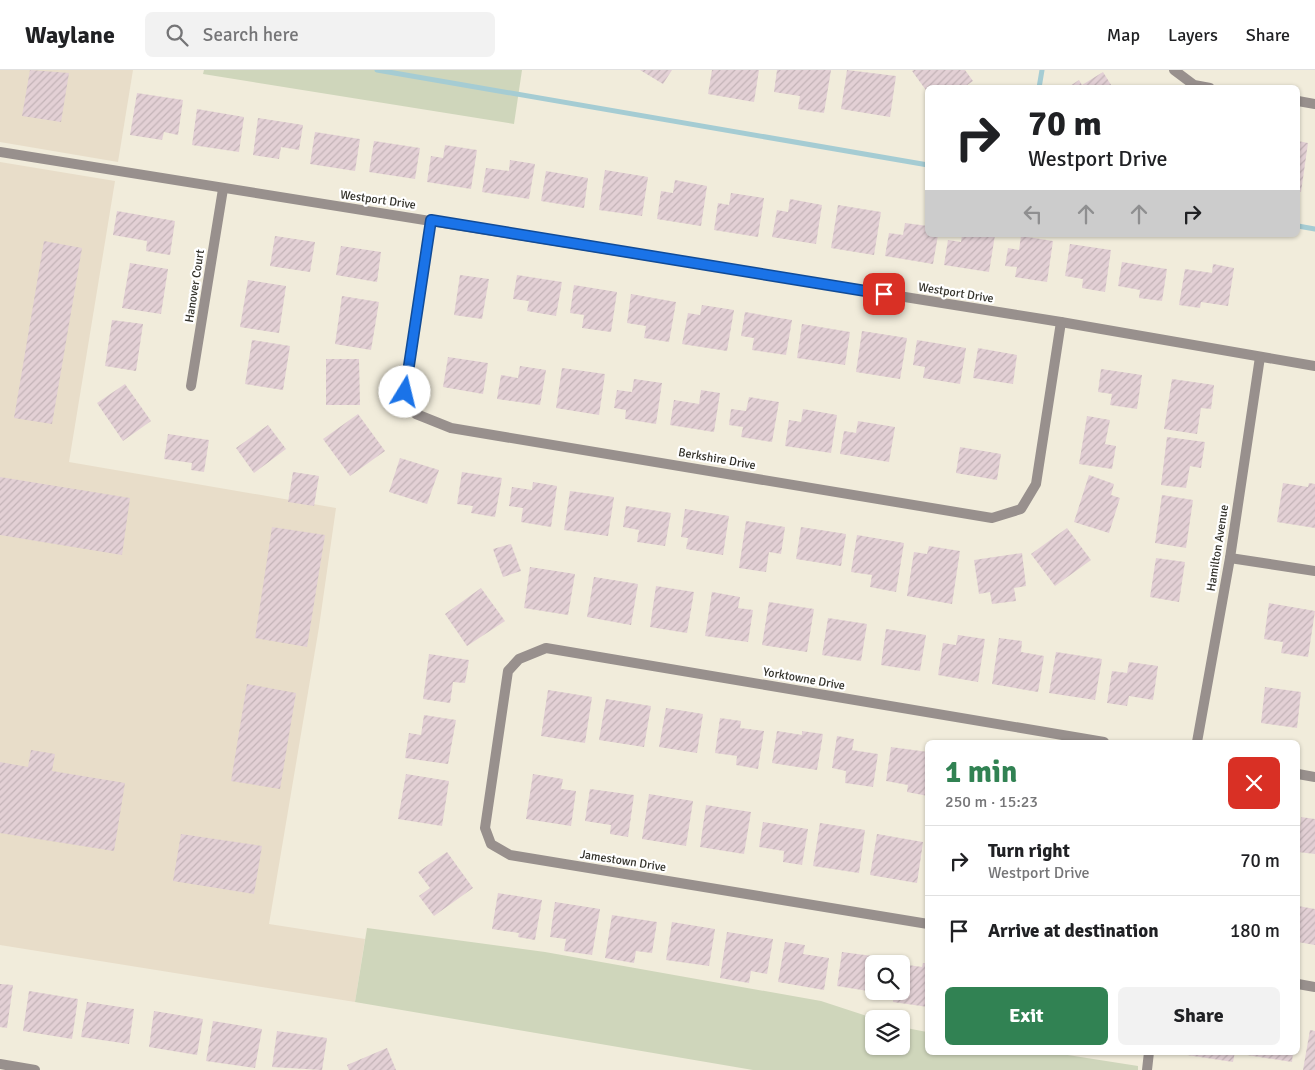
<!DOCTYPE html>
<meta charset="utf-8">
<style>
:root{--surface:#fff;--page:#f2f2f2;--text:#202124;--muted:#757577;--line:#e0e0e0;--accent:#318253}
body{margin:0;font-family:Signika,sans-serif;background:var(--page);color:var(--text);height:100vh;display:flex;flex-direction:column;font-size:19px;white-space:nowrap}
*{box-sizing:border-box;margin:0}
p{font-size:16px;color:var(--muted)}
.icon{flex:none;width:28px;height:28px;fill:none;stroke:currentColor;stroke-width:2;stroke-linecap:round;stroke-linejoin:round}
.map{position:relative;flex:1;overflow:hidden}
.details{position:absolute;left:925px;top:670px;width:375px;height:315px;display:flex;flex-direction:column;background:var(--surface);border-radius:8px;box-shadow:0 1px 4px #0004}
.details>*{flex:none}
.hud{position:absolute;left:925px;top:15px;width:375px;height:152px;border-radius:8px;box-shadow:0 1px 4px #0004;background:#fff;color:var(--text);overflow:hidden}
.tools{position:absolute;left:865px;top:885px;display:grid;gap:10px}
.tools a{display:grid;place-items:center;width:45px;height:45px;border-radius:8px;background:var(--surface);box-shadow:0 1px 4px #0004;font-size:25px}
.pin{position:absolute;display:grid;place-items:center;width:42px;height:42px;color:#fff;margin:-21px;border-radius:10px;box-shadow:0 2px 8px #0006}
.me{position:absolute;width:55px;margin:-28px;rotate:9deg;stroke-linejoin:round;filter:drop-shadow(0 0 4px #0008)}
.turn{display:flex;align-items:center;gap:18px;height:105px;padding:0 20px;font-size:22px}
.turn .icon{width:65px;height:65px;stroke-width:2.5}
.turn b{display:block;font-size:35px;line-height:42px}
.lanes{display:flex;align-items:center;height:48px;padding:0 20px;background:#0003;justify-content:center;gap:25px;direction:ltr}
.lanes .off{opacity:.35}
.round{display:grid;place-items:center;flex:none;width:52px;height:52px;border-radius:8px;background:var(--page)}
.summary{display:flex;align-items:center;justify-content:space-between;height:85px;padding:0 20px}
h1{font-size:30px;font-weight:700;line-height:38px;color:var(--accent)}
.cta{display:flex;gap:10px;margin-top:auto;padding:10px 20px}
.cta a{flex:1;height:58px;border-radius:8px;background:var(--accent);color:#fff;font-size:20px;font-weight:700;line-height:58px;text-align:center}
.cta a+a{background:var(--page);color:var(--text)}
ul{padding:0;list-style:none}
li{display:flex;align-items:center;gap:15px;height:70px;padding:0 20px;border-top:1px solid var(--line)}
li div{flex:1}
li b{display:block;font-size:19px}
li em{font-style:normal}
header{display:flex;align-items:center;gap:30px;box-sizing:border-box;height:70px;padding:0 25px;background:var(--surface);border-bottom:1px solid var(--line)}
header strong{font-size:24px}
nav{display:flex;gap:28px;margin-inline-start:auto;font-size:18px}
.search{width:350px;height:45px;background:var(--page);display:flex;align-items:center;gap:12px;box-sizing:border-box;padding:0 18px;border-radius:8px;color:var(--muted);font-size:19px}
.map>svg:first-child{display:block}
</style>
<header>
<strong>Waylane</strong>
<div class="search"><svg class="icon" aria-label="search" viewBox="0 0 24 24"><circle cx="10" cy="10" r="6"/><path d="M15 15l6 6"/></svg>Search here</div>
<nav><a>Map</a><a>Layers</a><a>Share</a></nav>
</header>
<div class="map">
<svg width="1315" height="1000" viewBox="0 0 1315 1000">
<defs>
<pattern id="building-hatch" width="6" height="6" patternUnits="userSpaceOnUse" patternTransform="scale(1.25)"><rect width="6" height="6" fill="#e3d0d5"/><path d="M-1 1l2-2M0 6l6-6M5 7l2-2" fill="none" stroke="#c3b3b7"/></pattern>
</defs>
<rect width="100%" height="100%" fill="#f1ecdb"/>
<!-- commercial -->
<g fill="#e8ddc9">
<path d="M0,0h133l-15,92 -118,-20z"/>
<path d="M0,92l115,19 -46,281 267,46 -17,119 -50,297 96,15 -10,63 -355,-57z"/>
</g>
<!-- grass -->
<g fill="#cfd6bb">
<path d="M204,0h318l-8,54 -311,-50z"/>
<path d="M367,858l178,24 276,49 55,18h-2v27h27v-19l26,5 1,20 127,1 83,13v4h-385l-398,-68z"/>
</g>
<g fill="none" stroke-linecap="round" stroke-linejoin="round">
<!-- stream -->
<g stroke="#a5ccd3" stroke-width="5">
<path d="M377,0l551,95"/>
<path d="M1039,18l3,-18"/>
<path d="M1298,156l17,3"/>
</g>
</g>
<!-- building -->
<g fill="url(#building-hatch)">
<path d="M30,0l39,3 -8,49 -39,-6z"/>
<path d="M640,0h32l-9,14z"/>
<path d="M712,0h47l-5,32 -46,-8z"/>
<path d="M777,0h54l-7,43 -26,-4 2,-13 -26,-4z"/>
<path d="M847,0l49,6 -6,41 -49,-8z"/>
<path d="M914,0h51l8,11 -10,7h-35v5l-16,-22z"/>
<path d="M1103,2l10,16h-46l12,-8 3,5z"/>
<path d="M137,23l46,7 -5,35 -14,-3 -2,8 -32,-5z"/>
<path d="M197,39l47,8 -5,35 -47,-7z"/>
<path d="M258,48l45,7 -4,25 -18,-3 -2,12 -26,-4z"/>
<path d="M315,62l45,7 -5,32 -45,-7z"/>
<path d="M374,71l46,7 -5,31 -46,-7z"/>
<path d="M1298,71l10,2 -7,49h-3z"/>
<path d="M445,75l32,5 -6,39 -44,-7 4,-26 12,2z"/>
<path d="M510,90l25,4 -6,35 -47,-7 4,-24 23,3z"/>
<path d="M605,100l43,7 -6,39 -43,-6z"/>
<path d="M546,101l42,7 -4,30 -43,-7z"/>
<path d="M675,110l32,6 -6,40 -44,-7 4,-28 12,2z"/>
<path d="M731,123l33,5 -6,39 -44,-7 4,-27 11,2z"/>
<path d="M790,129l32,6 -6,39 -44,-7 5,-27 11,2z"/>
<path d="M838,135l43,7 -7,43 -43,-7z"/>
<path d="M117,141l58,10 -5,34 -24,-4 1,-10 -34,-6z"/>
<path d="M905,153l23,3v9h10l-5,29 -48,-8 4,-23 14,2z"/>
<path d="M962,165h33l-6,37 -45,-7 4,-25 13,2z"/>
<path d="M275,166l40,6 -5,30 -40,-6z"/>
<path d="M1021,166l32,5 -6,41 -32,-5 2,-10 -12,-1 3,-18 11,2z"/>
<path d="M44,171l38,7 -30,176 -38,-6z"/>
<path d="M1070,174l41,6 -6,42 -23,-4 1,-9 -18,-3z"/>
<path d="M341,176l40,6 -4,30 -41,-7z"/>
<path d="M1122,192l45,7 -5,32 -23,-3 1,-8 -22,-4z"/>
<path d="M130,193l38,6 -7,45 -39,-6z"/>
<path d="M1213,194l21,4 -6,38 -27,-4 -1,6 -21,-3 6,-36 27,4z"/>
<path d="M460,205l29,4 -7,40 -28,-4z"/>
<path d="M517,205l45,7 -6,34 -29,-5 2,-10 -16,-2z"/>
<path d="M248,210l38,6 -7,47 -39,-6z"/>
<path d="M574,215l43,7 -6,40 -29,-4 2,-13 -14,-2z"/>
<path d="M631,224l45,8 -7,40 -25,-4 2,-12 -19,-3z"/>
<path d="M342,226l37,6 -8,48 -36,-6z"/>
<path d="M702,235l32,5 -7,41 -45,-7 6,-31 12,2z"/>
<path d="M745,242l47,8 -6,35 -34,-5 2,-12 -13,-2z"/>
<path d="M112,250l31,4 -7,47 -31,-5z"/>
<path d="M802,254l48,8 -5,33 -48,-7z"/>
<path d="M862,261l45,7 -7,41 -44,-7z"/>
<path d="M252,270l38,6 -7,44 -38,-6z"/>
<path d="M917,270l49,8 -6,36 -37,-6 2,-11 -12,-2z"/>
<path d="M978,278l39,7 -4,29 -40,-6z"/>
<path d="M448,287l40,6 -5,31 -40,-7z"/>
<path d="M326,289h33l1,46h-34z"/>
<path d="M520,296l26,4 -6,35 -43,-6 4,-24 17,3z"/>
<path d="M562,298l43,6 -6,41 -43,-7z"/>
<path d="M1101,299l41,6 -5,34 -27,-4 2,-11 -14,-2z"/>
<path d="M634,309l28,4 -6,41 -31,-5 1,-9 -12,-2 3,-18 15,2z"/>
<path d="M1172,309l42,6 -3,24 -10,-1 -4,26 -33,-5z"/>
<path d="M125,314l26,37 -28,20 -26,-38z"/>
<path d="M701,320l19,3 -6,39 -44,-7 4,-25 25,4z"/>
<path d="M749,327l30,5 -7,40 -31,-5 2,-10 -14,-2 2,-16 15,2z"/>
<path d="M803,339l34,6 -6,38 -46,-7 4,-26 12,2z"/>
<path d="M358,344l27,37 -35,25 -27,-37z"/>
<path d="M1087,346l23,4 -5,24 11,2 -4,23 -33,-5z"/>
<path d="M858,351l37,6 -6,35 -49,-8 4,-23 12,2z"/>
<path d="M268,355l18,24 -32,24 -18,-25z"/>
<path d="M168,364l41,6 -5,32 -13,-2 1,-7 -28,-4z"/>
<path d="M1167,367l38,5 -4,26 -11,-2 -4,22 -25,-3z"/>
<path d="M960,377l41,7 -4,26 -41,-7z"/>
<path d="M400,388l39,12 -12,34 -38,-12z"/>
<path d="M293,402l26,4 -5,30 -26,-4z"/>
<path d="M462,402l40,6 -7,39 -24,-4 2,-7 -16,-2z"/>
<path d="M1089,405l25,9 -3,11 9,3 -11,35 -35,-11z"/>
<path d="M0,407l130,21 -8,57 -122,-20z"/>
<path d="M533,412l24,4 -6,41 -30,-5 2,-14 -14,-2 3,-19 20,3z"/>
<path d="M1283,413l25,4 1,-4 6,1v44l-38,-6z"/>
<path d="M570,421l44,6 -6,39 -44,-6z"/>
<path d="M1162,425l31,5 -7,48 -31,-5z"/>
<path d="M626,436l45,7 -6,33 -28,-4 2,-12 -16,-3z"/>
<path d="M685,439l44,7 -6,39 -37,-6 2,-11 -7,-1z"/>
<path d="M746,451l39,6 -4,27 -12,-2 -3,20 -27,-4z"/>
<path d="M272,457l53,8 -18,112 -52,-9z"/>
<path d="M801,457l45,7 -5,32 -45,-7z"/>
<path d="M1067,458l24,32 -36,26 -24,-32z"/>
<path d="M857,465l47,8 -8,49 -26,-5 2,-12 -21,-3z"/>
<path d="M511,474l10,27 -18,6 -10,-28z"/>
<path d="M929,476l31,5 -8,53 -45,-8 7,-44 13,2z"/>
<path d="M1022,483l4,33 -12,2 2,13 -24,3 -2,-12 -11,2 -5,-34z"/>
<path d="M1156,488l29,4 -6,40 -29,-5z"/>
<path d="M530,497l45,7 -7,41 -44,-7z"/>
<path d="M594,507l44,7 -7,41 -44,-8z"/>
<path d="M656,516l38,6 -7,41 -37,-6z"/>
<path d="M481,518l24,33 -38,25 -22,-32z"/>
<path d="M712,522l28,5 -2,11 15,2 -5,32 -43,-6z"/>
<path d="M769,532l45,7 -7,43 -45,-7z"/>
<path d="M1269,533l46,8 -7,46 -27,-4 2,-11 -19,-3z"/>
<path d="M828,548l39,6 -6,37 -39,-6z"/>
<path d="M886,559l40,6 -6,36 -39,-6z"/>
<path d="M958,565l27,4 -7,43 -40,-7 5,-32 13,2z"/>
<path d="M999,568l23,3 -1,11 23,4 -6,36 -46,-8z"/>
<path d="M1056,582l46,7 -7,41 -46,-7z"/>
<path d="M429,584l40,6 -4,23 -12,-1 -3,21 -27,-4z"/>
<path d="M1129,592l29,4 -5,34 -24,-4 -2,10 -20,-3 5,-32 15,2z"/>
<path d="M247,614l49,9 -16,96 -49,-8z"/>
<path d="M1265,617l36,5 -4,36 -36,-5z"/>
<path d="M548,620l44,7 -7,46 -44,-7z"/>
<path d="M606,629l45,7 -7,41 -45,-7z"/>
<path d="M666,638l37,6 -6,39 -38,-6z"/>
<path d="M424,645l32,5 -8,44 -43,-6 4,-25 12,2z"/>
<path d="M720,648l21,3 -1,7 24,3 -6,38 -22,-4 1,-9 -22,-3z"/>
<path d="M777,661l25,4v-4l21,3 -6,36 -45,-7z"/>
<path d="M837,666l17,3 -2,11 26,4 -5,33 -28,-4 1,-12 -14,-3z"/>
<path d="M891,677l37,5v44l-21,-4 1,-7 -22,-4z"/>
<path d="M31,680l24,4 -3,17 73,12 -11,68 -114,-18v-71l28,5z"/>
<path d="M406,704l43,7 -7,45 -44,-7z"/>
<path d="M533,704l30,5 -2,10 15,2 -5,35 -45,-7z"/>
<path d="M590,719l44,6 -6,42 -18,-3 1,-9 -26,-4z"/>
<path d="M649,724l44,7 -7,45 -44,-7z"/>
<path d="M706,735l45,7 -7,42 -44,-7z"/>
<path d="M1301,747l14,2v35l-17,-2z"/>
<path d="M763,752l45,7 -6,36 -19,-3 1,-11 -25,-4z"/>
<path d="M820,753l45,7 -6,43 -46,-7z"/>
<path d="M181,764l81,12 -8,48 -81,-13z"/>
<path d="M877,764l46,8 -6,41 -47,-8z"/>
<path d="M447,782l26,36 -39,28 -15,-20 11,-8 -12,-16z"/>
<path d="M498,823l44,7 -7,40 -17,-3 1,-4 -27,-4z"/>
<path d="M555,832l45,7 -8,46 -28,-4 2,-12 -16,-2z"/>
<path d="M1298,836l17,3v36l-17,-3z"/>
<path d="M612,845l45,7 -5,31 -16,-2 -2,12 -29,-5z"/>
<path d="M672,852l43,7 -6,37 -43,-6z"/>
<path d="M727,862l46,7 -6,35 -16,-3 -2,12 -29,-5z"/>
<path d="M785,872l20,3 -2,9 26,4 -5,32 -46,-8z"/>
<path d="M842,882l46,6 -1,6h-13v28l-37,-6z"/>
<path d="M923,893h5v44l-35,-5 2,-11h6v-27l21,3z"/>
<path d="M0,914l13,1 -6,43 -7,-1z"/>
<path d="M29,921l49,8 -6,40 -49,-8z"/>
<path d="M87,932l47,7 -5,35 -48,-7z"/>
<path d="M154,941l49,8 -6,36 -48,-8z"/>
<path d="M213,951l49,8 -7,39 -49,-7z"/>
<path d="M1310,960l5,1v39h-12z"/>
<path d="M277,961l50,7 -5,32 -50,-3z"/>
<path d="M387,978l9,22h-47l-2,-5z"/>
<path d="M1188,982h47l-2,10 -46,-7z"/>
<path d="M1248,982h45l-1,10 -45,-7z"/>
</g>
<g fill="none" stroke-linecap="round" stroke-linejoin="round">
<!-- street -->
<g stroke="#98908d" stroke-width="10">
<path d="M1174,0l20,15 16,3"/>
<path d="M1298,31l17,3"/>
<path d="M0,82l1061,170 254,44"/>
<path d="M431,150l-26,172 11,22 35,14 541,90 29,-9 15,-25 25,-162"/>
<path d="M191,316l32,-197"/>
<path d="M1230,488l85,13"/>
<path d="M1197,672l33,-184 30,-201"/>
<path d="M1298,704l17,3"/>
<path d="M928,854l-418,-69 -19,-11 -6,-16 23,-157 11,-12 27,-11 558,94"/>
<path d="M1298,914l17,3"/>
<path d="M0,994l35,6"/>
<path d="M1147,1000l2,-18"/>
</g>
</g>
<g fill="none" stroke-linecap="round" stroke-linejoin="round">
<defs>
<path id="route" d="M405,322l26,-172 453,74"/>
</defs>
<!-- route casing -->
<use href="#route" stroke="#114b97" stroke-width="12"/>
<!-- route -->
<use href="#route" stroke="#1a73e8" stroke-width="9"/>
</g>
<g text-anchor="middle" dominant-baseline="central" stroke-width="4.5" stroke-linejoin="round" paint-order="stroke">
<!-- street labels -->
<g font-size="12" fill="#32312a" stroke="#fff">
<text transform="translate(378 130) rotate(8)">Westport Drive</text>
<text transform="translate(195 216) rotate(-81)">Hanover Court</text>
<text transform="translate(956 223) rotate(9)">Westport Drive</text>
<text transform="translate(717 389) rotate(10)">Berkshire Drive</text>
<text transform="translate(1218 478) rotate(-81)">Hamilton Avenue</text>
<text transform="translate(804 609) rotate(10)">Yorktowne Drive</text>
<text transform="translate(623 791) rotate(9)">Jamestown Drive</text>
</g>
</g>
</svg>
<div class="tools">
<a><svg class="icon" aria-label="search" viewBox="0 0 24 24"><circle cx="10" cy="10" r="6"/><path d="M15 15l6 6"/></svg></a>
<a><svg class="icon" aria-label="layers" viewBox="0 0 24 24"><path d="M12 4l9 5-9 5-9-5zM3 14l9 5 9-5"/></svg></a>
</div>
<div class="pin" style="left:884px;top:224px;background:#d93025"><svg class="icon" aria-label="arrive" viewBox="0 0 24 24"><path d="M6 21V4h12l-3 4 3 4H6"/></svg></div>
<svg class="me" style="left:405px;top:322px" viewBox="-20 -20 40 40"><circle r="19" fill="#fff"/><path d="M0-13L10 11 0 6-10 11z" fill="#1a73e8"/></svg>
<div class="hud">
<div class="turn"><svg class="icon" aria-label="right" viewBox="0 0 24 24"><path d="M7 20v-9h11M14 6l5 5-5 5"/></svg><div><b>70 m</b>Westport Drive</div></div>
<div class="lanes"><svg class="icon off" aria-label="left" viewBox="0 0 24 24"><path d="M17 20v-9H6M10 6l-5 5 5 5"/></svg><svg class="icon off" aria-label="ahead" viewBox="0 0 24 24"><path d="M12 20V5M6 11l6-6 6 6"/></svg><svg class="icon off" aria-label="ahead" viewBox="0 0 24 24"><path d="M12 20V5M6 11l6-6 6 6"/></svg><svg class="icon" aria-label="right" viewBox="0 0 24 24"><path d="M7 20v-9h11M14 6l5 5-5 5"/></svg></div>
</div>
<section class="details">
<div class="summary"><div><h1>1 min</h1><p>250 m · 15:23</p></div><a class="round" style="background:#d93025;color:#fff"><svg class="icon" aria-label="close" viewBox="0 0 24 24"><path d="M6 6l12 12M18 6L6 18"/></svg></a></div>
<ul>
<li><svg class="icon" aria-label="right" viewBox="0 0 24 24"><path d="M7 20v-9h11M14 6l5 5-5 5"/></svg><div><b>Turn right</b><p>Westport Drive</p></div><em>70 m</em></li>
<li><svg class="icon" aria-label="arrive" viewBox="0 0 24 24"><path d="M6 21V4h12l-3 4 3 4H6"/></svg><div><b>Arrive at destination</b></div><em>180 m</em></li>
</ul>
<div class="cta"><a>Exit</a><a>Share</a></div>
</section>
</div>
